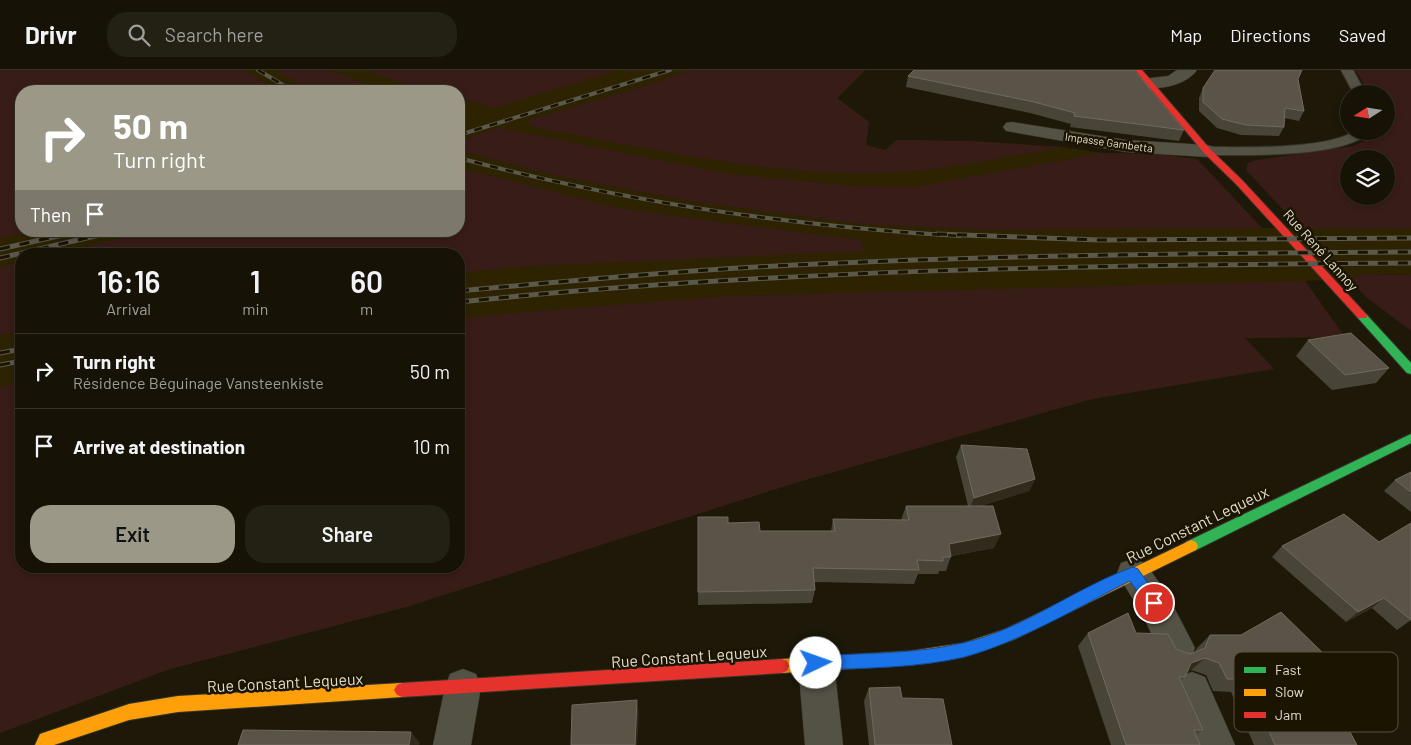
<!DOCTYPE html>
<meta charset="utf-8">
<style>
:root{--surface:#161206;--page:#232014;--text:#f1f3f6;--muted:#9e9e9b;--line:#353228;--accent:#9c9887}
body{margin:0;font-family:Barlow,sans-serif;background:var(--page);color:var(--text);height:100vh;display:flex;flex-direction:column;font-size:19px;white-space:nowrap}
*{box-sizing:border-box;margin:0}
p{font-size:16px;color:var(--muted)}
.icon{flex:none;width:28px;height:28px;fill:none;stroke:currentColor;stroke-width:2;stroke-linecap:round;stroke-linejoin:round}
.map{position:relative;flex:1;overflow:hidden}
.details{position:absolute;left:15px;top:178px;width:450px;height:325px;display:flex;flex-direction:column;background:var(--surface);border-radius:20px;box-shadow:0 2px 8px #0003,0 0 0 1px var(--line)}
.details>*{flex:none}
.top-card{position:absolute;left:15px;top:15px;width:450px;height:152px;border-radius:20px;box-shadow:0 2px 8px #0003,0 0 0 1px var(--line);background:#9c9887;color:#fff;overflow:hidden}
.needle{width:32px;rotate:258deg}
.tools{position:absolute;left:1340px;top:15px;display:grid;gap:10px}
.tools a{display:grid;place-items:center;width:55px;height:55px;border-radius:50%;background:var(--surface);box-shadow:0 2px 8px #0003,0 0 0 1px var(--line);font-size:25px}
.pin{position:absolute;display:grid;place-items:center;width:42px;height:42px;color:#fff;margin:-21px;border:2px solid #fff;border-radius:50%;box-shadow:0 1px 5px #0007}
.me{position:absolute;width:55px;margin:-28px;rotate:87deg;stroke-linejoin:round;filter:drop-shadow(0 0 4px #0008)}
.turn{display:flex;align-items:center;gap:18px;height:105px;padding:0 15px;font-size:22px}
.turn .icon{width:65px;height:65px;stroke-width:2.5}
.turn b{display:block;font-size:35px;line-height:42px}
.then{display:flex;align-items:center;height:48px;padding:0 15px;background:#0003;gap:10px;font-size:19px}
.eta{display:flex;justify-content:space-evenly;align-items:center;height:85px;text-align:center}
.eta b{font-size:30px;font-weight:600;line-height:35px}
.action{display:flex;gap:10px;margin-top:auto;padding:10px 15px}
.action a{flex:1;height:58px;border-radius:20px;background:var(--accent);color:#111;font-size:20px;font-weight:600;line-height:58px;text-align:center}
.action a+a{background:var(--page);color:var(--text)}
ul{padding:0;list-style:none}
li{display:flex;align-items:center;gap:15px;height:75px;padding:0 15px;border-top:1px solid var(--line)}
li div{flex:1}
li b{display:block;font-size:19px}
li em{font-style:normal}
header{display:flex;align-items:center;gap:30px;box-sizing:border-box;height:70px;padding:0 25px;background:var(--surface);border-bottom:1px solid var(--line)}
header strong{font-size:24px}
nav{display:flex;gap:28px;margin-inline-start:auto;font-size:18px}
.search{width:350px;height:45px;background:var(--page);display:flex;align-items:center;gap:12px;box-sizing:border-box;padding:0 18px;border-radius:20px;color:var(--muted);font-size:19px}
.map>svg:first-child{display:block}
</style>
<header>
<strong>Drivr</strong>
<div class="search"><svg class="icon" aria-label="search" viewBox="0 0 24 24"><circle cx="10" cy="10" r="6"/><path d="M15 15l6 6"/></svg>Search here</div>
<nav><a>Map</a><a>Directions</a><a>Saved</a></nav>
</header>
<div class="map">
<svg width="1411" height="675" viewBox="0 0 1411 675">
<rect width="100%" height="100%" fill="#1d1808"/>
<!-- built -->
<path fill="#2d2301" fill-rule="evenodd" d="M0,0h865l-28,28 32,24 -3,23 19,5 12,-10 72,1 95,6 39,6 53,1 41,5 65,69h149v47l-46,-1 -16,5 -44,2 40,56 -100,1 29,31 -182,30 -294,83 -392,125 -236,62 -170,64zM21,21h438v140h-438zM21,184h438v312h-438z"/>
<!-- green -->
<g fill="#381c18" fill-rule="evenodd">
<path d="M0,0h244l33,21h-256v140h11l-32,7z"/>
<path d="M275,0h55l55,21h-73z"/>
<path d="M366,0h252l-125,38 -34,-11v-6c-32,0 -64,-9 -93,-21z"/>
<path d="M692,0h173l-28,28 32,24 -3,23 19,5 12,-10 72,1 95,6c-65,10 -132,27 -199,26 -112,0 -223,-26 -333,-46l-7,-6 117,-34z"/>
<path d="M1354,0h57v158l-110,1 -55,-59 2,-7 8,-3 97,-14 11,-5 6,-7 11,2 -1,-5h6v-37h-18l-8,-17zM1349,89h37v37h-37z"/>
<path d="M499,58l230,46 125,12 61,1 188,-34 53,1 41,5 65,69 -272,2 -126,-6 -168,-22 -147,-28 -90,-24v-9z"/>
<path d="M459,98l159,40 115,16 129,16 1,11 -351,16 -53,6v-19h-402l93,-23h309z"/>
<path d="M21,192v69l-21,4v-68z"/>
<path d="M1364,204l47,1v56l-45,-34 -17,-18z"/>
<path d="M1305,211l40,56 -100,1 29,31 -182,30 -294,83 -392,125 -236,62 -170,64v-346l21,-3v182h438v-247l44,-5 227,-18z"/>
</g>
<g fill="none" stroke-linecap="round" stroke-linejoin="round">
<defs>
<g id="lane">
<path d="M1341,0h12l13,24h-12z"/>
<path d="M1354,61h16c-21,26 -117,24 -149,24h-14l-7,-4 7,-4c34,0 120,3 147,-16z"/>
</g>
<g id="street">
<path d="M1177,0h20c-10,15 -39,21 -55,17l-2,-4 2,-4 26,-3z"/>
<path d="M1012,52l114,18 81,5 7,2 3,4 -3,4 -7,2 -81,-5 -120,-21 -3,-4 3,-4z"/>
<path d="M1133,489l12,4 21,29 29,56 -5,12 -13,5 -13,-5 -22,-46 -25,-41 4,-10z"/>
<path d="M816,576l13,5 5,12 9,82h-38l-7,-82 5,-12z"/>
<path d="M463,599l13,5 5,13 -10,58h-38l12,-58 5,-13z"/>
<path d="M1192,602l13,5 30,68h-38l-23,-55 5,-13z"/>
</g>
<g id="fast">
<path d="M1362,243l4,1 45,49v11l-4,-1 -49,-55 -1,-2 1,-2z"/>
<path d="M1411,364v9l-215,107 -5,2 -5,-2 -2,-4 2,-4z"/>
</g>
<g id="slow">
<path d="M1191,470l5,2 2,4 -2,4 -181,89 -51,18 -53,8 -129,8 -5,-2 -2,-5 2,-5 5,-2 129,-8 53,-8 42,-14z"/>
<path d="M402,613l5,2 3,5 -3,5 -5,2 -224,15 -49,8 -75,25h-19l5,-11 89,-30 49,-8z"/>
</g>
<g id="jam">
<path d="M1135,0h7l68,79 32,31 124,134 1,2 -1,2h-8l-122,-134 -32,-31z"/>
<path d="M782,589l5,2 2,5 -2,5 -5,2 -380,24 -5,-2 -3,-5 3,-5 5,-2z"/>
</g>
</defs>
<!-- lane casing -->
<use href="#lane" stroke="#373429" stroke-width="2"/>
<!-- street casing -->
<use href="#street" stroke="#373429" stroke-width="1"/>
<!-- fast casing -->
<use href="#fast" stroke="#373429" stroke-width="2"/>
<!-- slow casing -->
<use href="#slow" stroke="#373429" stroke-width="2"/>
<!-- jam casing -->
<use href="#jam" stroke="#373429" stroke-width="2"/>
<!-- lane -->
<use href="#lane" fill="#545145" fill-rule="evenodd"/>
<!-- street -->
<use href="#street" fill="#545145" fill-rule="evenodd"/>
<!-- fast -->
<use href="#fast" fill="#30b455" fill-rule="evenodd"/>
<!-- slow -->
<use href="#slow" fill="#ff9f0a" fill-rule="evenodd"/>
<!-- jam -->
<use href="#jam" fill="#e5322d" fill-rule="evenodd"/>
<defs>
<g id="rail-far1">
<path d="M258,0l35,21"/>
<path d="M459,65l211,-65"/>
<path d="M459,88c165,44 331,68 501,78"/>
<path d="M61,166l21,-5"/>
<path d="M99,166l20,-5"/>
</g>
<g id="rail">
<path d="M937,164l163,6 311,-2"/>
<path d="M0,179l67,-15"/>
<path d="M0,188l104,-24"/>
<path d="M459,221c119,-11 239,-22 358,-27 198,-9 396,-11 594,-12"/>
<path d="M459,232c316,-33 635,-37 952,-39"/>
<path d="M0,283l21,-4"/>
<path d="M0,295l21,-4"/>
</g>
</defs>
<!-- rail-far1 casing -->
<use href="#rail-far1" stroke="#5b584c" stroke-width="4"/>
<!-- rail casing -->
<use href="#rail" stroke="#5b584c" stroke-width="5"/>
<!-- rail-far1 -->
<use href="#rail-far1" stroke="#1a1400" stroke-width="2.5" stroke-dasharray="8" stroke-linecap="butt"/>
<!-- rail -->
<use href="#rail" stroke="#1a1400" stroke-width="3" stroke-dasharray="10" stroke-linecap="butt"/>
</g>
<!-- wall -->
<g fill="#494438">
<path d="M908,6l276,54 -5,11 -109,-14 1,-3 -41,-11 -124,-26z"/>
<path d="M1298,9l6,32 -5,10 -15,-3v9l-5,9 -38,-1 -24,-7 -18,-17v-13l4,-10z"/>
<path d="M1308,270l81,28 -13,15 -44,7 -36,-34z"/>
<path d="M961,375l74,34 -6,12 -49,15 14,42 -43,8 -5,15h-7l-1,3h-20l-4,10 -100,-2 1,8 -3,13 -114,2v-88l30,6 32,8h71l2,-12 68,1 5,-14h62l-12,-49z"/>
<path d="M1411,402v40l-27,-21 11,-11z"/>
<path d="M1344,444l67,106 -14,10 -25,-22 -26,14 -74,-65 10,-11z"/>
<path d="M1088,563h48l54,21 5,-2 2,-4 13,-13 102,35 -34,20 40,39 39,16h-103l-23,-53 -18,-1 -7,-16 -15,-5 -4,2 -2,5 -4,4 22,49 -7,5 4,10h-89l-33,-99z"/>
<path d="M869,618l33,10 50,47h-83l-5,-44z"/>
</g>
<!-- shaded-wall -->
<g fill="#312b1e">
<path d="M1035,409l-6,12 -60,19 5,-12z"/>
<path d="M1001,464l-7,14 -50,9 5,-13z"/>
<path d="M1384,528l-12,10 -26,14 12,-10z"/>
<path d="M1205,588l-14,12 -13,5 13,-12z"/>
<path d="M1328,588l-16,12 -51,30 15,-12z"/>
<path d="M637,630l2,13 -2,32h-2z"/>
<path d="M411,662l9,11 -1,2h-10z"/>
</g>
<!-- building -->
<g fill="#5a5448" stroke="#6f6a5c">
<path d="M914,0h220l50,60 -110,-14 1,-3 -41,-11 -126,-26z"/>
<path d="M1215,0h87l-4,9 6,32 -19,-3 -1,19 -38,-2 -24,-6 -19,-17v-14z"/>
<path d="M1351,263l38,35 -44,7 -37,-35z"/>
<path d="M961,375l66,4 8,30 -61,19z"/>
<path d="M1411,402v20l-16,-12z"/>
<path d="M906,436h87l8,28 -52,10 2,13h-8v4l-26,-1 2,10 -106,-2 2,22 -117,2v-75h30v6l31,-1 1,9h75l-2,-12 76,1z"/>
<path d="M1344,444l35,28 32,-19v97l-27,-22 -26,14 -76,-66z"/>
<path d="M1281,542l47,46 -52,30 42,41 31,1 8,15h-82l-29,-66h-19l-8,-16 -14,-5 -14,5 -6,14h-6l24,53h-9l6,15h-74l-38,-112 40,-20 8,20 32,1 8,15 14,5 15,-6 5,-13h31z"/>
<path d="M900,617l2,11 41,1 9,46h-77l-6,-57z"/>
<path d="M637,630l-2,45h-64l1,-40z"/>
<path d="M243,660l168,2 -2,13h-171z"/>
</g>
<!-- route -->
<path fill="#1a73e8" stroke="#114b97" d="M1133,497l5,2 21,30 2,4 -2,5 -5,2 -5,-2 -19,-27c-50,25 -112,62 -166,76 -44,11 -102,11 -148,13l-5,-2 -2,-5 2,-5 5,-2c49,-3 100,-2 147,-13 61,-14 112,-55 170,-76z"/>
<g text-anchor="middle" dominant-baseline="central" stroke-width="5" stroke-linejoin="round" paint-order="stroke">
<!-- far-street labels -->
<g font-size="11" fill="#e1ddcb" stroke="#1a1400">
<text transform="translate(1109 72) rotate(8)">Impasse Gambetta</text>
</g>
<!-- street labels -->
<g font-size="14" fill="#e1ddcb" stroke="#1a1400">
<text transform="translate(1321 180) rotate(48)">Rue René Lannoy</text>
</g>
<!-- near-street labels -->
<g font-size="16" fill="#e1ddcb" stroke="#1a1400">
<text transform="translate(1197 454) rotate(-26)">Rue Constant Lequeux</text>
<text transform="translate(689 586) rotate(-4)">Rue Constant Lequeux</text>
<text transform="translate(285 612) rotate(-3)">Rue Constant Lequeux</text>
</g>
</g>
<!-- legend -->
<rect x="1234" y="582" width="164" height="80" rx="8" fill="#1a1400" stroke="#56503d" stroke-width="1"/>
<rect x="1244" y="597" width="22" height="6" fill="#30b455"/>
<rect x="1244" y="619" width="22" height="7" fill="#ff9f0a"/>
<rect x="1244" y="642" width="22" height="6" fill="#e5322d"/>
<g font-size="14" fill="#e1ddcb">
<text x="1275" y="605">Fast</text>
<text x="1275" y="627">Slow</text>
<text x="1275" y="650">Jam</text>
</g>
</svg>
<div class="tools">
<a><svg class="needle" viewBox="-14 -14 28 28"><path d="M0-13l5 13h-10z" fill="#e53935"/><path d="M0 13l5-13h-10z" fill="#9e9e9b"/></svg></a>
<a><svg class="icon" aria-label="layers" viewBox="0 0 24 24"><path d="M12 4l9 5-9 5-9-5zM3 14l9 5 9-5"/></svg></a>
</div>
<div class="pin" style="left:1154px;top:533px;background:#d93025"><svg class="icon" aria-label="arrive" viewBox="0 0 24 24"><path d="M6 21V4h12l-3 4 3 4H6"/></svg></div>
<svg class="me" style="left:816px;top:593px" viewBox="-20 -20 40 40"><circle r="19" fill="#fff"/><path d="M0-13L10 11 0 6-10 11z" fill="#1a73e8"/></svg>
<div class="top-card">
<div class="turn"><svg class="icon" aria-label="right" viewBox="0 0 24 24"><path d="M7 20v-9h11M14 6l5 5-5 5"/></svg><div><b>50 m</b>Turn right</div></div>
<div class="then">Then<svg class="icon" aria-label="arrive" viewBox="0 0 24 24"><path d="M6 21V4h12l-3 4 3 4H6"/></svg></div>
</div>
<section class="details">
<div class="eta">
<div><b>16:16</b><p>Arrival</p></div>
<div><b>1</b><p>min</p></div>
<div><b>60</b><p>m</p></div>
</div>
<ul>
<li><svg class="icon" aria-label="right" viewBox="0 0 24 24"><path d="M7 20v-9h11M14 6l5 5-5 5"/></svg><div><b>Turn right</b><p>Résidence Béguinage Vansteenkiste</p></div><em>50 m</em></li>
<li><svg class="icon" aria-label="arrive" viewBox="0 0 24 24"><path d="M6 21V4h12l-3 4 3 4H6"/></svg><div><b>Arrive at destination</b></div><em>10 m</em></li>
</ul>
<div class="action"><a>Exit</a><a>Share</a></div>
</section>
</div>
